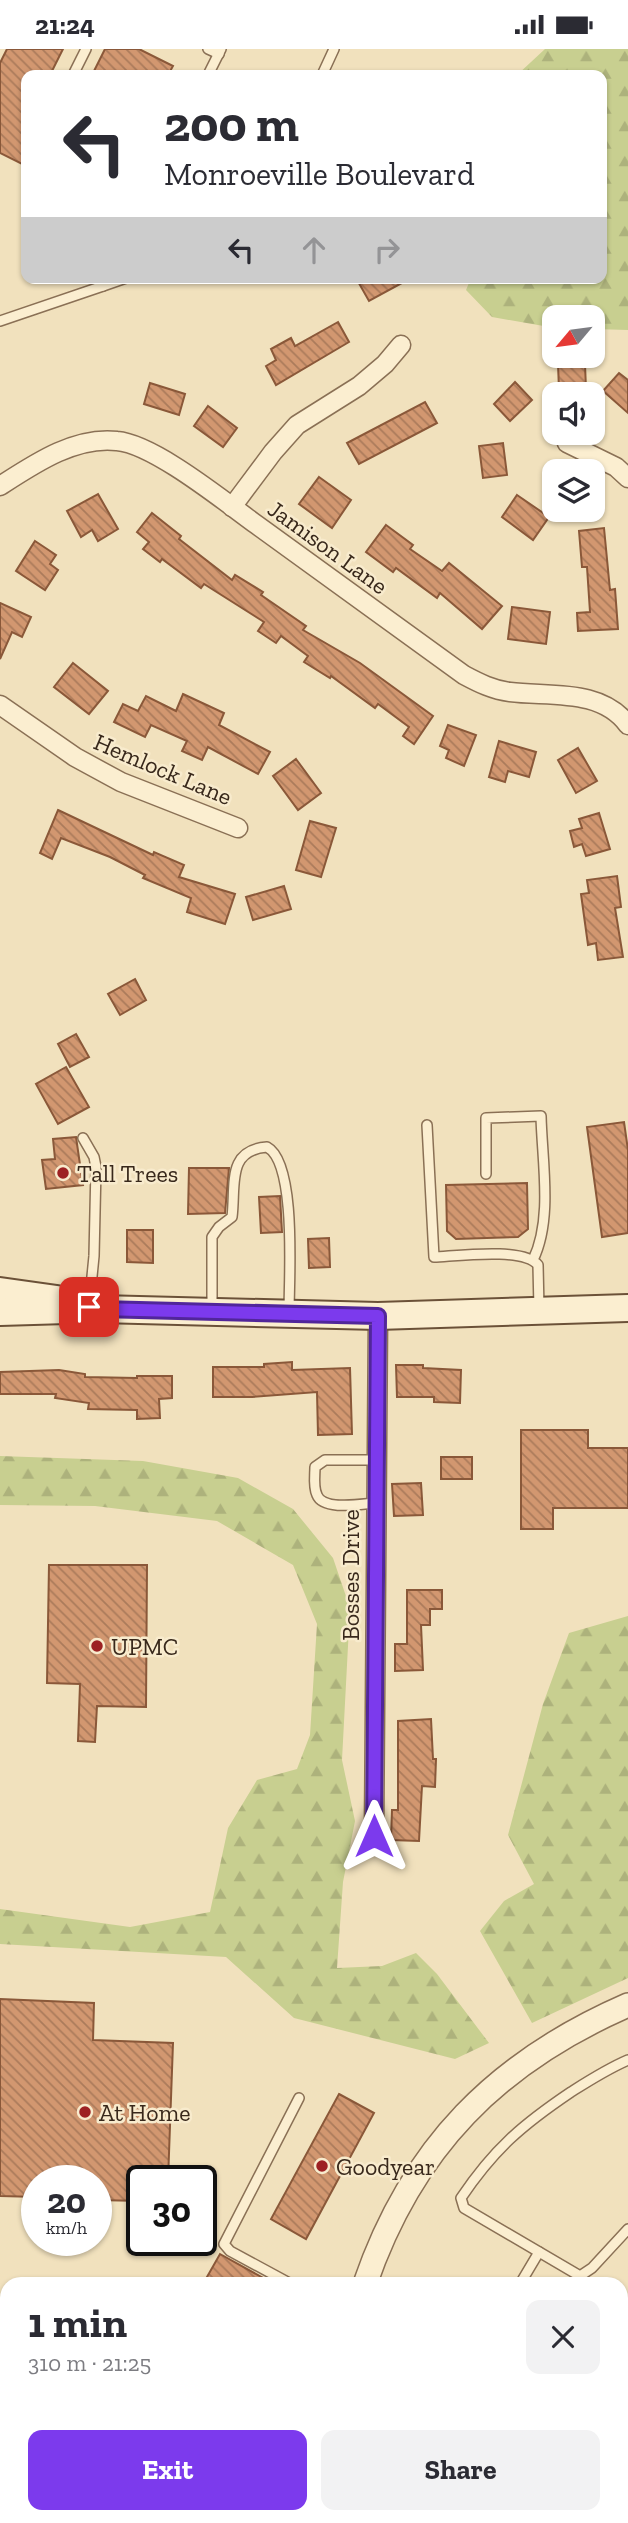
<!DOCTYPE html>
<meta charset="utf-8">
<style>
:root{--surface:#fff;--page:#f2f2f3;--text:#2b2b33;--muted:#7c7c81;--accent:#7c3aed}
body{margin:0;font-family:"Zilla Slab",serif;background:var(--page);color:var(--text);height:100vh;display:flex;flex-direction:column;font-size:26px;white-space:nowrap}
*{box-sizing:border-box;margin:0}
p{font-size:23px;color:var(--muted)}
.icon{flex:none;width:38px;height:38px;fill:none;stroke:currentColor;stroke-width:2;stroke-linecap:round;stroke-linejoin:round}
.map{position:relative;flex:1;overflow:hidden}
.panel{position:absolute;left:0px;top:2228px;width:628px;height:247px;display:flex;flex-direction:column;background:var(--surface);border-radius:21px 21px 0 0;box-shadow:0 2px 5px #0004}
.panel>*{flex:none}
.banner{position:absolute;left:21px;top:21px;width:586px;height:214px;border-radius:14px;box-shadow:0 2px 5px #0004;background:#fff;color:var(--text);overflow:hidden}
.needle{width:46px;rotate:241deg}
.tools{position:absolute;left:542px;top:256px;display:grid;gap:14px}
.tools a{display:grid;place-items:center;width:63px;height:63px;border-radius:14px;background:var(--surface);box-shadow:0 2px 5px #0004;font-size:35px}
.speed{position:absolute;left:21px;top:2116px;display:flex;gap:14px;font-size:35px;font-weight:700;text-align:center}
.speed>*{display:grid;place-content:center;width:91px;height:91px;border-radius:50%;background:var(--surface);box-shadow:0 2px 5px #0004;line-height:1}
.speed small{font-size:18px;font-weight:400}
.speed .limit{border:4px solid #111;border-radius:10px;background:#fff;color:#111}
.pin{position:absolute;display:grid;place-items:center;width:60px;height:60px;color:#fff;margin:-30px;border-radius:14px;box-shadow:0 4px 10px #0006}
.me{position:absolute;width:77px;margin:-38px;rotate:0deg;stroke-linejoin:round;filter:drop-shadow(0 0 5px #0008)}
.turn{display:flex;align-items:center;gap:24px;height:147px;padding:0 28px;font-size:32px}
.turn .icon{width:91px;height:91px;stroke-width:2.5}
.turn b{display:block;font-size:49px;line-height:60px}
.lanes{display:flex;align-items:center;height:66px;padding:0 28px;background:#0003;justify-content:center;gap:35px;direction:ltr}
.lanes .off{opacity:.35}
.round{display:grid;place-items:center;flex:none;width:74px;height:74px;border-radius:14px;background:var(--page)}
.headline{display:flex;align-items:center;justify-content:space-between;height:119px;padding:0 28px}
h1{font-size:42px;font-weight:800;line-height:52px}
.button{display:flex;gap:14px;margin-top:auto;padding:14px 28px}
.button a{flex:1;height:80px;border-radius:14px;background:var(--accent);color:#fff;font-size:28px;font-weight:800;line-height:80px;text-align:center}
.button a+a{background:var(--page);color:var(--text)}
.status{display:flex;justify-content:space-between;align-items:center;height:49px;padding:0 35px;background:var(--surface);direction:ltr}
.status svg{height:19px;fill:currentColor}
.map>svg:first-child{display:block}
</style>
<div class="status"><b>21:24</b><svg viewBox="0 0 49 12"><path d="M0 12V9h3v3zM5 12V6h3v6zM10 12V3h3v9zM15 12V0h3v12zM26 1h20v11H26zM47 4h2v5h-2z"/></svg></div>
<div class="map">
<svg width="628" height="2474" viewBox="0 0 628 2474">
<defs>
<pattern id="forest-firs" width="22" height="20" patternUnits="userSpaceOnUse" patternTransform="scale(1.75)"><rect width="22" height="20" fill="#c8cf90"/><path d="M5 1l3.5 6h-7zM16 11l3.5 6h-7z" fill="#adb27c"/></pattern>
<pattern id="building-back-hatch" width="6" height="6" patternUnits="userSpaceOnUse" patternTransform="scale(1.75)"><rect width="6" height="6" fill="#d29770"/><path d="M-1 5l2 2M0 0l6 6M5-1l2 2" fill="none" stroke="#ab7b5b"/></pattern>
</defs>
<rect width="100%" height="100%" fill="#f1e1bd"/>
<!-- forest -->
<g fill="url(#forest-firs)">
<path d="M545,0h83v281l-35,-1v-12h-38v11l-63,-11 -26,-27 5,-12h131v-203h-85z"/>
<path d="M0,1407l143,5 95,17 55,31 40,49 17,50 -8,152 13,61 -12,61 -6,86 45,-2 34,-13 21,21 52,69 -34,16 -161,-41 -68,-61 -226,-13v-35l130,18 80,-15 18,-84 29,-48 40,-11 13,-34 7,-111 -24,-59 -76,-44 -122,-15 -95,-1z"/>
<path d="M628,1567v362l-96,45 -52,-92 24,-30 30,-17 -26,-49 35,-131 26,-71z"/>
</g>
<!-- building -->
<g fill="url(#building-back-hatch)" stroke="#8a5839" stroke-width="2">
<path d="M7,0h56l-13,26h-24v91l-26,-13v-90z"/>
<path d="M105,0h34l34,17 -5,9h-76z"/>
<path d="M356,229h55l-42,23z"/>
<path d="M338,273l11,20 -73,43 -10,-19 10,-6 -5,-11 20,-11 4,8z"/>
<path d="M558,315h27l1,25 -27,1z"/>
<path d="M619,324l9,7v33l-25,-22z"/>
<path d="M515,333l17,18 -22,21 -16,-17z"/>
<path d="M150,334l35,11 -6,21 -35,-11z"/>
<path d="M425,353l12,21 -78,41 -12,-21z"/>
<path d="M208,357l29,22 -14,19 -29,-21z"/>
<path d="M503,394l4,32 -24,3 -4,-32z"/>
<path d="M319,428l32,23 -19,28 -33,-24z"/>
<path d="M98,445l20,35 -20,12 -6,-11 -11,7 -14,-26z"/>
<path d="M517,446l32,22 -16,23 -31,-23z"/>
<path d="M152,464l29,23 -2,3 53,41 3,-5 28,17 -2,3 45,31 -3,4 57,33 73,53 -19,28 -11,-8 6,-9 -31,-23 -3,4 -44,-32 -1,2 -26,-16 4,-6 -27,-20 -5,7 -18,-12 6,-9 -60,-38 -3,4 -39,-29 -2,3 -17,-13 6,-7 -12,-10z"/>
<path d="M386,476l27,20 -3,4 32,22 7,-8 53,43 -20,23 -42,-36 -3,5 -41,-30 -3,4 -27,-20z"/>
<path d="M604,479l6,62 5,-1 3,40 -40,2 -1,-18 13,-1 -3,-45h-5l-3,-36z"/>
<path d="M35,492l21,14 -6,9 8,6 -13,20 -29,-19z"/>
<path d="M0,554l31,14 -9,20 -10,-5 -12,27z"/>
<path d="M512,558l38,5 -4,32 -38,-5z"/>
<path d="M73,614l35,28 -19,23 -35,-27z"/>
<path d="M183,645l41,19 -5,12 51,27 -12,22 -50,-27 -6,13 -20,-9 5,-10 -36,-16 -6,12 -31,-15 9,-18 15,7 8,-15 30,15z"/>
<path d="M448,676l28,10 -12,31 -18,-8 3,-8 -9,-4z"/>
<path d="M499,692l37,11 -7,25 -21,-6 -3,11 -16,-5z"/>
<path d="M578,699l19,33 -21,12 -18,-33z"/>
<path d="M296,710l25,34 -23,17 -25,-34z"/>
<path d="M58,761l95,45 1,-3 30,13 -5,12 56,17 -10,30 -38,-12 4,-14 -48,-20 2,-3 -35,-18 -49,-19 -9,21 -12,-6z"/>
<path d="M599,764l11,36 -24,7 -4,-12 -8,3 -4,-16 12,-3 -3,-9z"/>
<path d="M310,772l26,7 -15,49 -25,-7z"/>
<path d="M617,827l4,31 -6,1 8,49 -25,3 -2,-17 -8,2 -7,-51 8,-1 -2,-13z"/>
<path d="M284,837l7,23 -38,11 -7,-23z"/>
<path d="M135,930l11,21 -26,15 -12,-21z"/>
<path d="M76,985l13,23 -19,10 -12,-23z"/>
<path d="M66,1018l23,40 -31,17 -22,-40z"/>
<path d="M624,1073l4,28v83l-26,4 -15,-110z"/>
<path d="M76,1088l7,48 -37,4 -4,-29 13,-1 -2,-20z"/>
<path d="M189,1119h40l-4,45 -37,1z"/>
<path d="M527,1134l1,46 -10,8 -62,2 -9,-8 -1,-46z"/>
<path d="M280,1147l2,36 -21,1 -2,-36z"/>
<path d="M127,1181h26v33l-26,-1z"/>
<path d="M329,1189l1,29 -21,1 -1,-29z"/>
<path d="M292,1313v8l58,-2 2,66 -34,1 -1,-43 -65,5h-39v-30h51v-3z"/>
<path d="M396,1316h27v3l38,2 -1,33 -26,-1v-5h-37z"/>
<path d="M59,1321l26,4v3l52,1v-2h35v22l-13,1 1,19 -23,1v-9l-49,-1 1,-6 -34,-5 1,-4h-56v-22z"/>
<path d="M521,1381h67v18h40v60h-75v21h-32z"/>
<rect x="441" y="1408" width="31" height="22"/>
<path d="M421,1434l2,32 -29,1 -2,-32z"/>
<path d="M49,1516h98l-1,142 -49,-1 -2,36 -17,-1 2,-57 -33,-1z"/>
<path d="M407,1541h35v19h-12v16h-9l2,45 -28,1v-27h12z"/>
<path d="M431,1670l2,40h3l-1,28 -13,-1 -3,55 -28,-1 1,-30h6v-89z"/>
<path d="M0,1950l94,4 -1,37 80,3 -5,138h-26v20l-46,-1v-19h-59v16l-37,-1z"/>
<path d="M339,2045l35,19 -68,126 -35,-20z"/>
<path d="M220,2205l54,30h-71z"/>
</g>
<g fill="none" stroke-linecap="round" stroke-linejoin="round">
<defs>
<g id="service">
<path d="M208,0l11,5"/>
<path d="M73,26l13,-26"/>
<path d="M208,26l13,-26"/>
<path d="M322,26l12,-26"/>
<path d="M107,229l-4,8 23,-8"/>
<path d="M0,272l103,-35"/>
<path d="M427,1076l7,132c23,-1 89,-10 104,8l1,44"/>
<path d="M83,1089l11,19 2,10 -2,89 -5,51"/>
<path d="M486,1125v-56l55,-2c1,45 12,103 -8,144"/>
<path d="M212,1261v-73l7,-10 13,-10c4,-31 -6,-67 35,-70 30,16 22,132 22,165"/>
<path d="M375,1454c-14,1 -52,8 -58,-8 -4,-8 -2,-20 -2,-28l10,-7h51"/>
<path d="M628,2011c-21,9 -38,20 -57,32 -49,33 -77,57 -110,106l3,10 116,68 12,-8 36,-39"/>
<path d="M291,2235l-61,-33 -6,-7 75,-146"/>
<path d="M520,2235l19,-32"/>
<path d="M621,2263l7,-3"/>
</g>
<g id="minor">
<path d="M567,394l49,24 12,11"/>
<path d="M0,437c34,-22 75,-50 117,-45 37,3 108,61 140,84 69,50 138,100 207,150 15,8 29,15 46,17 39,5 91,-4 118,33"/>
<path d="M232,458l41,-55 24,-27 62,-39 26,-22 16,-19"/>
<path d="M0,656l75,52 46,25 117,46"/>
<path d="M374,1787l4,-520"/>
</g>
<g id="tertiary">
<path d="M365,2235c47,-137 132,-222 263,-279"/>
<path d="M352,2468l2,6"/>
</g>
<g id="secondary">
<path d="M0,1242l57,8"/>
<path d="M0,1263l100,-3 278,7 250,-8"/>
<path d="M319,2474l3,-6"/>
</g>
</defs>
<!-- service casing -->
<use href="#service" stroke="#8a7055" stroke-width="12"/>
<!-- minor casing -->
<use href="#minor" stroke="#8a7055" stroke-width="21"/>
<!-- tertiary casing -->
<use href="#tertiary" stroke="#8a7055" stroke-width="26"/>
<!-- secondary casing -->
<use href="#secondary" stroke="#6b5138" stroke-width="30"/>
<!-- path -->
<path stroke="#8a7055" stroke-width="3.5" stroke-dasharray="5 3.5" stroke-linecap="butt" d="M259,2473l1,1"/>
<!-- service -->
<use href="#service" stroke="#fbeed0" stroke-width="9"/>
<!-- minor -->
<use href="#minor" stroke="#fbeed0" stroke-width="18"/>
<!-- tertiary -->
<use href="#tertiary" stroke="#fbeed0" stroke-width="23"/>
<!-- secondary -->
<use href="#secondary" stroke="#fbeed0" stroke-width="26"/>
</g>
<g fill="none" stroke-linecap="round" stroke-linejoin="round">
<defs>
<path id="route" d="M89,1258l11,2 278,7 -4,520"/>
</defs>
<!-- route casing -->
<use href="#route" stroke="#51269a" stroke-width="18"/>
<!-- route -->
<use href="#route" stroke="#7c3aed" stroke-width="12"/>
</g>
<!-- markers -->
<g fill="#9d2123" stroke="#f8ebcd" stroke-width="2.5">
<circle cx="63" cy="1124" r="7"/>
<circle cx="97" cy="1597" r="7"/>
<circle cx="85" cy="2063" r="7"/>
<circle cx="322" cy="2117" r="7"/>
</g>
<g text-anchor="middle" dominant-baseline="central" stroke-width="5" stroke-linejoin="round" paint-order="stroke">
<!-- street labels -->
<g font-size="24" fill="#38281b" stroke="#f8ebcd">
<text transform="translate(328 498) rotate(36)">Jamison Lane</text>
<text transform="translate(163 720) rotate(23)">Hemlock Lane</text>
<text transform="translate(350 1526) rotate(-90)">Bosses Drive</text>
</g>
<!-- poi labels -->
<g font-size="24" fill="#38281b" stroke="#f8ebcd" text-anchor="start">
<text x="77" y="1124">Tall Trees</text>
<text x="111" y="1597">UPMC</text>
<text x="99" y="2063">At Home</text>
<text x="336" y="2117">Goodyear</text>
</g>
</g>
</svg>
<div class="tools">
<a><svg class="needle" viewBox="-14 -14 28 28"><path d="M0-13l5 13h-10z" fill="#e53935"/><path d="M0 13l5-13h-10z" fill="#7c7c81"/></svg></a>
<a><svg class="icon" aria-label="sound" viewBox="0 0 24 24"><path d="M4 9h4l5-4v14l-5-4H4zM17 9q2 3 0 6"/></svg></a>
<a><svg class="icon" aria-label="layers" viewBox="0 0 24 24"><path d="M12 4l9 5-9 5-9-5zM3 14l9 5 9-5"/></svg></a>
</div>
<div class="speed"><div>20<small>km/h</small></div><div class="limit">30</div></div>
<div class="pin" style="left:89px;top:1258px;background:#d93025"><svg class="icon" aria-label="arrive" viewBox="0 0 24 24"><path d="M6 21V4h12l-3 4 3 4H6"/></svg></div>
<svg class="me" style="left:374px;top:1787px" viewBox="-20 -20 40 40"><path d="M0-17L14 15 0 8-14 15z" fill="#7c3aed" stroke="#fff" stroke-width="4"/></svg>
<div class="banner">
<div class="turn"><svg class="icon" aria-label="left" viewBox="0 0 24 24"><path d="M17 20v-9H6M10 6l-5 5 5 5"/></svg><div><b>200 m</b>Monroeville Boulevard</div></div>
<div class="lanes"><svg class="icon" aria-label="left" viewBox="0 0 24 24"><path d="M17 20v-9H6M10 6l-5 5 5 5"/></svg><svg class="icon off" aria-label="ahead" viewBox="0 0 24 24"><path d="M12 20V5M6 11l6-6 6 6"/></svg><svg class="icon off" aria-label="right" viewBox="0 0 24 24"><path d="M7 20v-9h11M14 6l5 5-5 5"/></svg></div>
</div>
<section class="panel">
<div class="headline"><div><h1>1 min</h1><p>310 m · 21:25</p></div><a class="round"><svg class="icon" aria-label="close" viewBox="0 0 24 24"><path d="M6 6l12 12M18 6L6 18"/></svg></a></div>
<div class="button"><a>Exit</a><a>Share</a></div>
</section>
</div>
